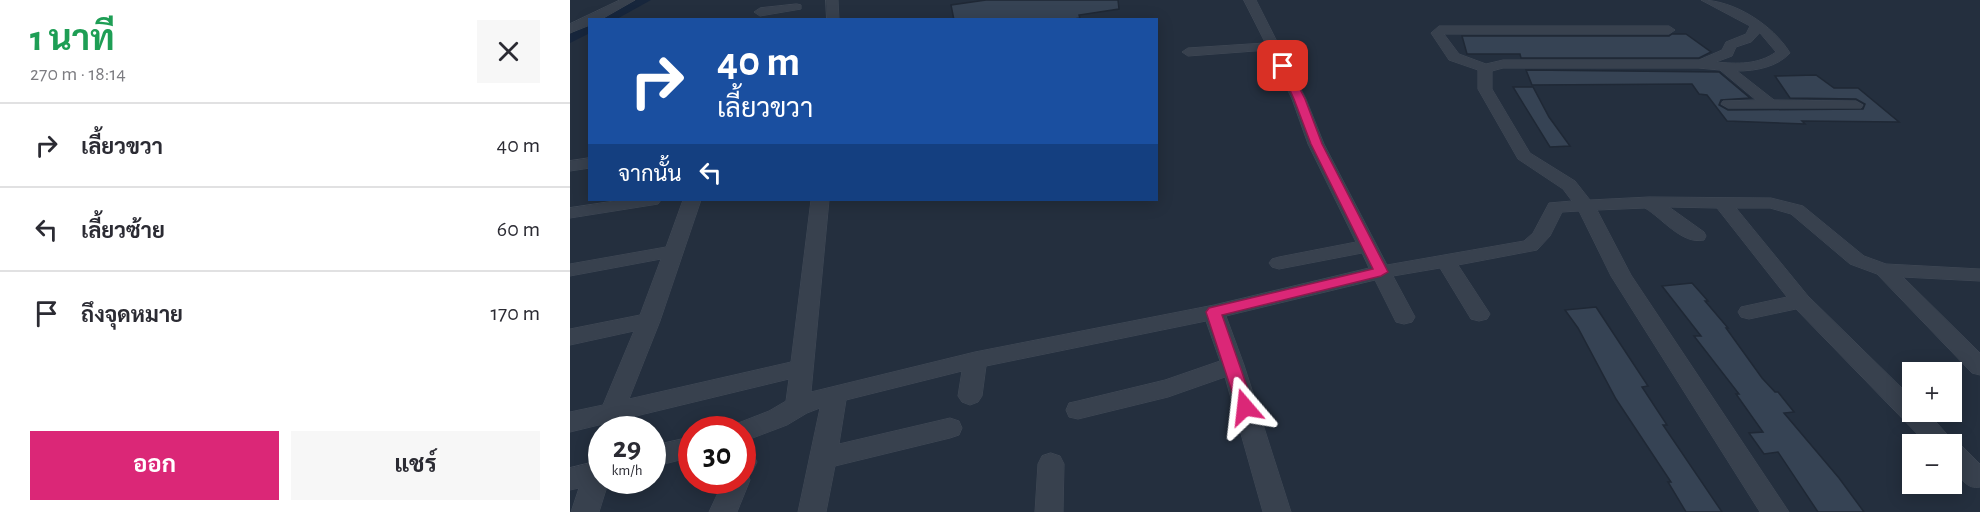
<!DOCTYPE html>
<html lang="th">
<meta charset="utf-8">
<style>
:root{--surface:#fff;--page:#f7f7f7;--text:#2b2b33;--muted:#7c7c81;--line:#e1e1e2;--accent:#db2777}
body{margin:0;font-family:"Alegreya Sans",Sarabun,sans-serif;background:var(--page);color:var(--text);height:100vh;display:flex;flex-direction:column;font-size:22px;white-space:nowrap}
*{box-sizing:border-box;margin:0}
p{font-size:20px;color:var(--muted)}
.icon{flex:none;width:33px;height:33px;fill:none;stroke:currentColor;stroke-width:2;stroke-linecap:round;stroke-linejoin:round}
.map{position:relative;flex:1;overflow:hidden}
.side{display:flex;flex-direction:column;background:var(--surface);width:570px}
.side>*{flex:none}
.top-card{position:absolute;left:18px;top:18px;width:570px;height:183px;border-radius:0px;box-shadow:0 3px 15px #0003;background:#1a4fa0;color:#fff;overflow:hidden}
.fabs{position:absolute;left:1332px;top:362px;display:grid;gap:12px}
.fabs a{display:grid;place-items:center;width:60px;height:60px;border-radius:0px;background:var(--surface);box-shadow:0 3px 15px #0003;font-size:30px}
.speed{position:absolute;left:18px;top:416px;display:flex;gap:12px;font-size:30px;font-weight:700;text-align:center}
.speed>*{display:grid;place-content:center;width:78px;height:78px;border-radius:50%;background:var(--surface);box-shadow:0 3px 15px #0003;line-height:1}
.speed small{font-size:15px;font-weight:400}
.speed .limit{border:9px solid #d22;background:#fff;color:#111}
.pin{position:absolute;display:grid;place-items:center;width:51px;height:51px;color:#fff;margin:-26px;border-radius:12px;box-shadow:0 3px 9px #0006}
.me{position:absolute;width:66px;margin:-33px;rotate:343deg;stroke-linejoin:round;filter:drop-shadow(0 0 4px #0008)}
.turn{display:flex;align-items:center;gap:21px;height:126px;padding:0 30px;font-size:27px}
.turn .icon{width:78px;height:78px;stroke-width:2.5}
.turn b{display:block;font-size:42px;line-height:51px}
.then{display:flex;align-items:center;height:57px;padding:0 30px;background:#0003;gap:12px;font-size:22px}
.round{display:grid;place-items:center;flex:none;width:63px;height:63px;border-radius:0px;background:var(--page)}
.headline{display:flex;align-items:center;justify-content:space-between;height:102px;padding:0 30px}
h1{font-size:36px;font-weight:700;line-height:45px;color:#1e9e55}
.action{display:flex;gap:12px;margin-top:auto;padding:12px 30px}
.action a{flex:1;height:69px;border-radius:0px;background:var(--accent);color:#fff;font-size:24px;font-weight:700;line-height:69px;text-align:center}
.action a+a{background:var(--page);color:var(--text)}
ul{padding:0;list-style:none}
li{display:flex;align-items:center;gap:18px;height:84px;padding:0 30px;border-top:2px solid var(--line)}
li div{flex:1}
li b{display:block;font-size:22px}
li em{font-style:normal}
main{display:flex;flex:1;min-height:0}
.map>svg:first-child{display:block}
</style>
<main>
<section class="side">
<div class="headline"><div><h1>1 นาที</h1><p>270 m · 18:14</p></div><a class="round"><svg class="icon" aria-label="close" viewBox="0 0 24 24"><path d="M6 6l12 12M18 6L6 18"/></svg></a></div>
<ul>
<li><svg class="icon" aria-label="right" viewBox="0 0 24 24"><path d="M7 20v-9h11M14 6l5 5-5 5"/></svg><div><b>เลี้ยวขวา</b></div><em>40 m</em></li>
<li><svg class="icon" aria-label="left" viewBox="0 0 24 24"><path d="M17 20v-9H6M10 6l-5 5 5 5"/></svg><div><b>เลี้ยวซ้าย</b></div><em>60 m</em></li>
<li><svg class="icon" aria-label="arrive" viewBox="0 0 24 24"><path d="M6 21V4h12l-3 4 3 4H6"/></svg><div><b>ถึงจุดหมาย</b></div><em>170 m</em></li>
</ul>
<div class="action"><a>ออก</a><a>แชร์</a></div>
</section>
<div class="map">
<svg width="1410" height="512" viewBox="0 0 1410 512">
<rect width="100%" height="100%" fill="#242f3e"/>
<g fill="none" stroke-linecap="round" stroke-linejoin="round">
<!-- canal -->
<g fill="#17263c" fill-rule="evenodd">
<path d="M66,0h15l-36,20h-16z"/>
<path d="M20,23v10l-20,10v-9z"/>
</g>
</g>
<!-- building -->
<g fill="#364354" stroke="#1f2835" stroke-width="1.5">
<path d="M416,0h132l1,9 -40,6 1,3 -12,2h-114l-3,-15z"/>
<path d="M1102,34h14l25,18 -12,6h-178l-1,-4h-53l-5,-18h207z"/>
<path d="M956,70l193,2 31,26 -29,2 -2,5 9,5 135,-1 2,-5 -9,-5 -66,-1 -15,-22 41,-1 18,13h24l41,34 -97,-1 3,3 -78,-3 -20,-26 -8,-1 -7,-10 -160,1z"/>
<path d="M943,87h20l16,30 21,29 -20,1z"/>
<path d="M1122,283l16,18h-3l23,27h-2l36,50 13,14h3l16,20 -10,1 55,65 25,34h-46l-40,-60 -14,2 -15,-21 14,-1 -27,-38h3l-45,-58h7l-39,-50z"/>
<path d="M1026,307l52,79 -6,1 25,38h-4l59,87h-36l-18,-30h3l-55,-83 -38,-71 -13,-18z"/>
</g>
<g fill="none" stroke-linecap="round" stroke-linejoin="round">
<defs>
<g id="street">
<path d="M50,0h15l-35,20h-10v5l-20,8v-9z"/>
<path d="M256,0h12l1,20h-12z"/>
<path d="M674,0h12l50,99 18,45 63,121 137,-24 9,-8 16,-30 23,-2 -9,-12 -45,-30 -40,-70v-19l-29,-10 -18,-27 8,-7h230l6,4 -6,4h-225l15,20 27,10 17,-4h196l23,-10 4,-8 20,-8 4,-8 -49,-26c33,0 72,25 89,53 -13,14 -34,18 -53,18l37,29 82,1 7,4 -2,3h-133l-7,-4 2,-3 33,-1 -36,-30 -22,-2h-195l-11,3v18l38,64 45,28 15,19 59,-3 122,1 32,8 61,50 22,8 94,5v12l-77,-4 77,76v22l-8,-2 -95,-99 -27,-10 -59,-50 -21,-6h-34l72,88 104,102v13h14l29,32 6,2 19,19v23c-13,3 -20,-10 -28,-18v-25h-25l-131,-135 -47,10 -8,-2 -3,-5 3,-5 46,-10 -70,-89 -48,-1 35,25 2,4 -2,4c-22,5 -42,-22 -59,-32l-48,2 34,65 158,237h-29l-149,-236 -32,-65 -17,1 -12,24 -13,14 -79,15 32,49 -3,5 -8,2 -8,-2 -31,-51 -47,8 22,41 -3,5 -8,2 -8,-2 -21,-42 -149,36 18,49 47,147h-28l-38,-135 -57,20 -90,22 -9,-2 -3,-7 3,-7 9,-2 87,-21 55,-19 -14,-40 -220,45 -4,30 -4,6 -8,3 -8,-3 -4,-6 4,-25 -116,29 -7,44 111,-26 9,3 3,7 -3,7 -9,3 -115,28 -9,46h-28l22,-104 -13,5 -20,12 -45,17v-13h-11l2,-4 36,-14 17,-10 3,-22 -219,53v-20l33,-7 31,-74 -64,14v-16l70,-14 21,-56 -91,17v-12l96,-17 17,-47h18l-41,121 -31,78 162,-37 20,-162h18l-18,192 164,-40 239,-47 155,-37 -7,-15 -83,16 -7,-2 -3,-4 3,-4 7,-2 77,-15 -48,-98 -16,-45 -24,-49 -80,6 -6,-4 6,-4 77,-5zM1190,33l16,19c-18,13 -39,12 -60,10l16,-6 4,-9 15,-5z"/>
<path d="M227,4l4,1v4l-41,7 -6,-4 6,-4z"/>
<path d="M20,158v10l-20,3v-10z"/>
<path d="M51,200h40l-3,4 -6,1 -82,13v-10z"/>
<path d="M122,437v20l-40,10v-21z"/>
<path d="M172,452l11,2 4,8 -6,12 -3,1 2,5 -13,32h-28l15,-32h18z"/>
<path d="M481,453l9,3 4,8 -1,48h-28l3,-48 4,-8z"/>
<path d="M32,460v20h7l-10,32h-28l8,-24 -9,2v-22z"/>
</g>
</defs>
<!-- street casing -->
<use href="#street" stroke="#414a57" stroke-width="1"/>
<!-- street -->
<use href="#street" fill="#38414e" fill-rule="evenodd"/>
</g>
<!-- route -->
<path fill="#db2777" stroke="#8e194d" stroke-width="1.5" d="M710,64l8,2 17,33 17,45 66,128 -7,4 -159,39 32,92 -3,5 -6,2 -6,-2 -2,-5 -31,-95 3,-4 164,-39 -62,-125 -17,-45 -15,-33z"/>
</svg>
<div class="fabs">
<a>+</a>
<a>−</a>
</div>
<div class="speed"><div>29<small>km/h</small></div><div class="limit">30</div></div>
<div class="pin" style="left:713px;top:66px;background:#d93025"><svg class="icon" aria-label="arrive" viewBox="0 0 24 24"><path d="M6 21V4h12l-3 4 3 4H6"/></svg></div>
<svg class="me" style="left:675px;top:407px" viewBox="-20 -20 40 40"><path d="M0-17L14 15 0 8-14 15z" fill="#db2777" stroke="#fff" stroke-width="4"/></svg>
<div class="top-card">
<div class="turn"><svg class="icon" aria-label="right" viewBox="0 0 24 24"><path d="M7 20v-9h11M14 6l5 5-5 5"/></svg><div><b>40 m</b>เลี้ยวขวา</div></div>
<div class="then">จากนั้น<svg class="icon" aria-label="left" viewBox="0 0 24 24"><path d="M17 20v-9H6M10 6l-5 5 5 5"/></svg></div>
</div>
</div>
</main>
